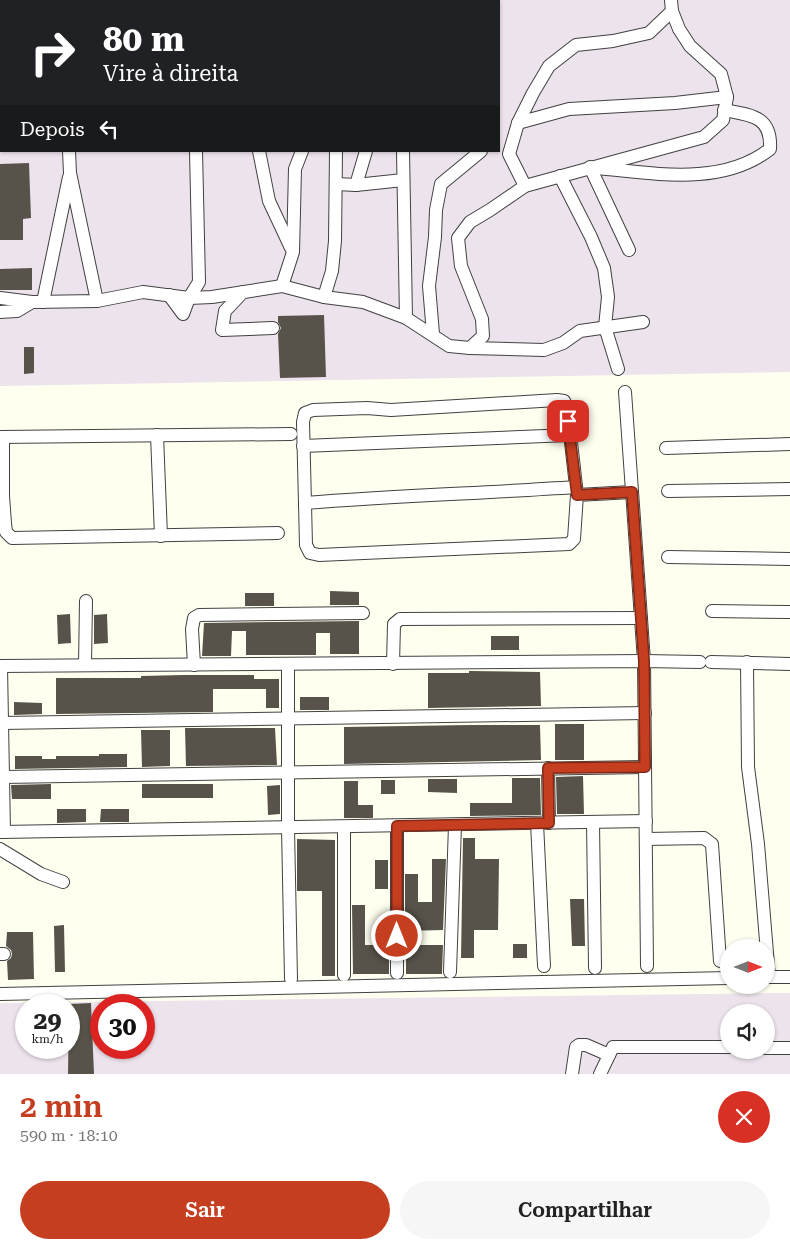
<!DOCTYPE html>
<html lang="pt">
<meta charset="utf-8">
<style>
:root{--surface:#fff;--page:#f6f6f6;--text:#222;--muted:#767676;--accent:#c53e20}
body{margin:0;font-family:"Roboto Serif",serif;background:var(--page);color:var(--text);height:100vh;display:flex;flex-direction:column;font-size:19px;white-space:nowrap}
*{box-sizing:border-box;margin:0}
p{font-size:16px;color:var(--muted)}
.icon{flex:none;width:28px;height:28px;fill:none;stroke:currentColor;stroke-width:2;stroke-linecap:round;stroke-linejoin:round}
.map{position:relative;height:1074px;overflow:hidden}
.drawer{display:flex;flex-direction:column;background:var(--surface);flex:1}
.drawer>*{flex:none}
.guide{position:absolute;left:0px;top:0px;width:500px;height:152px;box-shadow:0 1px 4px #0004;background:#202124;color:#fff;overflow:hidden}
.needle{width:32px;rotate:90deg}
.controls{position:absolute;left:720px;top:939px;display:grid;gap:10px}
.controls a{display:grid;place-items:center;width:55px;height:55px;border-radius:50%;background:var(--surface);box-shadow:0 1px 4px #0004;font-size:25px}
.speed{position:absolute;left:15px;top:994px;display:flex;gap:10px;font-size:25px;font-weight:700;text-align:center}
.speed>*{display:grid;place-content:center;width:65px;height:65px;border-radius:50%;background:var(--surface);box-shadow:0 1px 4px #0004;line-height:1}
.speed small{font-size:12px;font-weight:400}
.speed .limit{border:8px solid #d22;background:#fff;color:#111}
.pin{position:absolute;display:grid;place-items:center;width:42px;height:42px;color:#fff;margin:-21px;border-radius:10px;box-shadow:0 2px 8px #0006}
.me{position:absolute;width:55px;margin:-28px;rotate:0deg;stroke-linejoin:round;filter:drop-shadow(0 0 4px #0008)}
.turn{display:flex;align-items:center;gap:18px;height:105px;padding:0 20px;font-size:22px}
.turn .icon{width:65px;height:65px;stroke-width:2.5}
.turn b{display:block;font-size:35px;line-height:42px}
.then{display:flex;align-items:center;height:48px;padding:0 20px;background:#0003;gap:10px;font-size:19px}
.round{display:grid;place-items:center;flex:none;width:52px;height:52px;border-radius:26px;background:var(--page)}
.overview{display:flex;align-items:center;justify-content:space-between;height:85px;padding:0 20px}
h1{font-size:30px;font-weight:600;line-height:38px;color:var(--accent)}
.button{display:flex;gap:10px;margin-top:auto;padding:10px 20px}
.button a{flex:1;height:58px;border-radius:30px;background:var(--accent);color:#fff;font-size:20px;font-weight:600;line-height:58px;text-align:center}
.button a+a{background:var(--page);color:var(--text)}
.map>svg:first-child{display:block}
</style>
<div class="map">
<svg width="790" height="1074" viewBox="0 0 790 1074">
<rect width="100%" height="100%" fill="#fffff0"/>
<!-- industrial -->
<g fill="#ede3ec" fill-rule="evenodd">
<path d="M359,0h431v372l-790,14v-348h1v113h498v-150h-151z"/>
<path d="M790,993v81h-790v-71zM26,1005h43v43h-43zM101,1005h43v43h-43zM729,1012h37v38h-37z"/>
</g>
<!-- building -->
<g fill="#58534a">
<path d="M29,163l2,55 -8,1v21h-23v-76z"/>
<path d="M32,268v22h-32v-21z"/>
<path d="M324,315l2,62 -46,1 -2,-44 3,-6 -3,-6v-6z"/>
<path d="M24,347h10v26l-10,1z"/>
<path d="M330,591l29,1v13h-29z"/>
<rect x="245" y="593" width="29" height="13"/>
<path d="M70,614l1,29 -13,1 -1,-29z"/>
<path d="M107,614l1,29 -14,1v-29z"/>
<path d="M359,621v33h-29v-21h-14v22h-70v-24h-14l-1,25h-29l2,-33z"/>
<rect x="491" y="636" width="28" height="14"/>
<path d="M469,671l71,1 1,34 -113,2v-35h41z"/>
<path d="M183,675h71v4h25v29h-13v-19h-53v23l-157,2v-36h85v-2z"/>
<rect x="300" y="697" width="29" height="13"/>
<path d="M14,702l28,1v11l-28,1z"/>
<rect x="555" y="724" width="29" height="36"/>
<path d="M470,725h70l1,35 -197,4v-37z"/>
<path d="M185,728h90l2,37 -91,1z"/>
<path d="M141,730h29v36l-28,1z"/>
<path d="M99,754h28v13l-112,2v-13h27v3h14v-3h43z"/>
<path d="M583,776l1,38h-27l-1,-37z"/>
<path d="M512,778h28l1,37 -71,1v-13h42z"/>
<path d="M428,779h29v14l-29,-1z"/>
<rect x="381" y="780" width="14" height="14"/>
<path d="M344,781h14v24h15v13h-29z"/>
<path d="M51,784v15h-39l-1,-14z"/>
<rect x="142" y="784" width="71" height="14"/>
<path d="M280,785v29l-12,1 -1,-29z"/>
<path d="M57,809h29v13l-29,1z"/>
<path d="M101,809h28v13h-29z"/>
<path d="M463,838h12v21h24l-1,71h-24v28h-13z"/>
<path d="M297,839l38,1v136h-13v-85h-25z"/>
<path d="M432,859h14l-3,71 -38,1v-57h13v28h14z"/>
<rect x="375" y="860" width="13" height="29"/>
<path d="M570,899h14l1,47h-13z"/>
<path d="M352,905h13v40h24v29h-36z"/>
<path d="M64,925l1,47h-10l-1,-46z"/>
<path d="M7,932h26l1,47 -26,1 -1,-19 4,-3 1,-4 -1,-4 -5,-4z"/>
<rect x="513" y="944" width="14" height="14"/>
<path d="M406,945h37l-1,29h-36z"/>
<path d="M91,1003l3,71h-26l1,-70z"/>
</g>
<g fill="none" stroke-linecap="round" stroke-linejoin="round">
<defs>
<g id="minor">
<path d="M151,0v1"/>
<path d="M215,0v1"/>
<path d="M260,1l10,-1"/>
<path d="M0,29h1"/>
<path d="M518,123l51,-14 106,-6 52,-6"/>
<path d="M69,151l1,22 27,128"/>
<path d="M259,151l10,50 22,47"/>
<path d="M403,151l3,167"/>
<path d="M590,167l39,83"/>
<path d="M597,168c56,5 125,19 173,-19 2,-33 -19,-34 -46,-39"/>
<path d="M560,176l31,61 13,31 4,29 -3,30 13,42"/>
<path d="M336,184l20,1 47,-5"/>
<path d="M356,185l10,-34"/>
<path d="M525,186l-16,-32 9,-31 15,-30 16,-27 27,-21 37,-4 36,-8 23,-22"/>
<path d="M282,286l11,-34 2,-83 7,-18"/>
<path d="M243,292l-18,19 -3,19 51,-2"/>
<path d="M169,295l14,19 6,-16 10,-16 -3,-131"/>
<path d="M324,297l8,-26 3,-30 1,-90"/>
<path d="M0,298l32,4 65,-1 46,-9 46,6 23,-1 70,-11 42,11 39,5 43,16 43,28 21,2 13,-12 -1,-17 -21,-53 -3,-28 12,-16 20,-12 35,-24 179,-49 19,-17 4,-23 -6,-23 -31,-28 -11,-17 -7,-18 -1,-11"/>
<path d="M43,302l26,-125"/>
<path d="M0,312l17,-1 15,-9"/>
<path d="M433,334l-4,-48 6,-49 1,-27 5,-26 40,-33"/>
<path d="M470,348l74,2 19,-7 17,-12 63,-9"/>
<path d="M625,392l19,269 3,305"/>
<path d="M157,435l4,101"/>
<path d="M0,437l291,-3"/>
<path d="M3,437v59l2,27 1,9 6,6 266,-5"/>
<path d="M303,446l267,-11"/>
<path d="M666,448l124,-4"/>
<path d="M668,491l122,-2"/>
<path d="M577,495l-3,44 -5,5 -250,11 -9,-2 -4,-8 -3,-123 2,-9 8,-3 54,-2 24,2 166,-10 7,1 3,6 10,88 55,-3"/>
<path d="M305,503c90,-7 180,-10 271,-16"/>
<path d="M668,557l122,2"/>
<path d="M712,611l78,1"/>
<path d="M711,662l79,2"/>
<path d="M747,662l1,105 10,77 11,133"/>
<path d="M393,664l1,-40 6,-5 241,-1"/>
<path d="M85,665l1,-64"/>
<path d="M194,665l-2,-36 2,-11 5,-3 164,-2"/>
<path d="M288,665v163l3,151"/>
<path d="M0,666l644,-5 56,1"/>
<path d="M1,666l3,166"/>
<path d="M2,723l643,-10"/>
<path d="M548,768l1,55"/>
<path d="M3,777l642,-10"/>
<path d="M593,822l2,146"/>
<path d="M537,823l7,143"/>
<path d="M397,826v147"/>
<path d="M344,827v148"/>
<path d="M0,832l646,-11"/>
<path d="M646,839l58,-1 8,6 8,117"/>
<path d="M0,849l41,25 22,8"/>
<path d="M0,954h4"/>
<path d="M450,972l5,-147"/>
<path d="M766,977h24"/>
<path d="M0,994l729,-16"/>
<path d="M766,1048h24"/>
<path d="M572,1074l4,-27 3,-2h7l23,10"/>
<path d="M600,1074l13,-27h116"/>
</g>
</defs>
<!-- minor casing -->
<use href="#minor" stroke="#414141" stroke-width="14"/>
<!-- minor -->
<use href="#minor" stroke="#fff" stroke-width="12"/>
</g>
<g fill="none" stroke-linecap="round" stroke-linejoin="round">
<defs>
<path id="route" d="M397,936v-110l152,-3 -1,-55 97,-1 -1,-106 -12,-169 -55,3 -9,-74"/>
</defs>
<!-- route casing -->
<use href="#route" stroke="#802815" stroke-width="12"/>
<!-- route -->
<use href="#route" stroke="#c53e20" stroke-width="9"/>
</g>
</svg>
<div class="controls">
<a><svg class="needle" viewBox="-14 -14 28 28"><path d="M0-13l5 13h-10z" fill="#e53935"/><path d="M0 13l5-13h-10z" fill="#767676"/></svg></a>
<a><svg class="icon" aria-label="sound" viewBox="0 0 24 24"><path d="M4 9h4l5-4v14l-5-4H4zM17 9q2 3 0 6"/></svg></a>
</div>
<div class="speed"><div>29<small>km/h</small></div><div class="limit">30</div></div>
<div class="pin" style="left:568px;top:421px;background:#d93025"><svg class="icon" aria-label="arrive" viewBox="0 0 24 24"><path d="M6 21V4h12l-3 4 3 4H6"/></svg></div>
<svg class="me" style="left:397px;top:936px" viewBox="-20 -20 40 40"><circle r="17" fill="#c53e20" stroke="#fff" stroke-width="3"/><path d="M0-11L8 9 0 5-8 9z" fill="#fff"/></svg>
<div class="guide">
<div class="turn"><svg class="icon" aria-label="right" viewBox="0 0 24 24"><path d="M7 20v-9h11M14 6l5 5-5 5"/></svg><div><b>80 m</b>Vire à direita</div></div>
<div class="then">Depois<svg class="icon" aria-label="left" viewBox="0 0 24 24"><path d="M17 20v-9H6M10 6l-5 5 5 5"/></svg></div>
</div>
</div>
<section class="drawer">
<div class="overview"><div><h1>2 min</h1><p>590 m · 18:10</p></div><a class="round" style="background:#d93025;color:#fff"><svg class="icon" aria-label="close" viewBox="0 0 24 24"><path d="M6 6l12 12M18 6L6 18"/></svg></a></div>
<div class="button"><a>Sair</a><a>Compartilhar</a></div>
</section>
